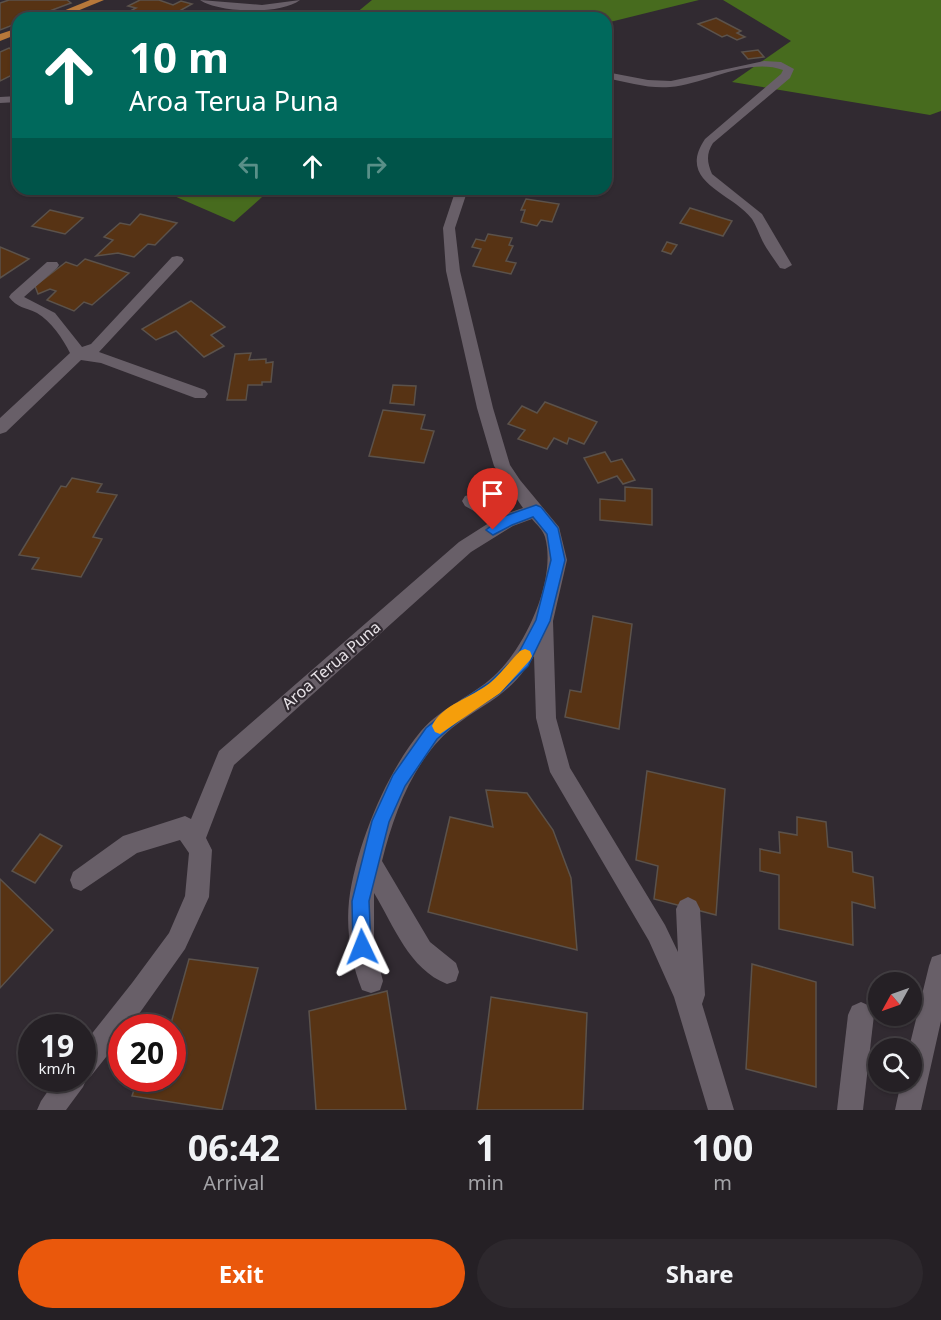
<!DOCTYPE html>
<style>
:root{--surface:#252025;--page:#2d282d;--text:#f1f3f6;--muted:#a3a3a7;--line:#423e42;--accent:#ea580c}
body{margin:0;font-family:"Noto Sans",sans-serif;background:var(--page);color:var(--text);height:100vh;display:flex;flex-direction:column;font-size:22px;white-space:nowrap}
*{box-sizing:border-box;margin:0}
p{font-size:20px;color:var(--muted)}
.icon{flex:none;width:33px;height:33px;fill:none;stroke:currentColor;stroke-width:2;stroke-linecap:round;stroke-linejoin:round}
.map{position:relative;height:1110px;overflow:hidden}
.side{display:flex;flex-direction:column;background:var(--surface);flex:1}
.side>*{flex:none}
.guide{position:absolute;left:12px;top:12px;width:600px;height:183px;border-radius:18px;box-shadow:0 2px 4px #0004,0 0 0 2px var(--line);background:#00695c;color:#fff;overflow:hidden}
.needle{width:39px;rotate:230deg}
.fabs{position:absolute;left:868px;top:972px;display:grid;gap:12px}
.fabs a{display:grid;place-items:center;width:54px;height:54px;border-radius:50%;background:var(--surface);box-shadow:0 2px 4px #0004,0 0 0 2px var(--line);font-size:30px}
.speed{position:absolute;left:18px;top:1014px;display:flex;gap:12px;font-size:30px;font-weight:700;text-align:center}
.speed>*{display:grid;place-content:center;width:78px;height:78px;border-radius:50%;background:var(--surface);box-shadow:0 2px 4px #0004,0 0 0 2px var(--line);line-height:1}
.speed small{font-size:15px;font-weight:400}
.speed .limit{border:9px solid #d22;background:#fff;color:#111}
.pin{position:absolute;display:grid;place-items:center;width:51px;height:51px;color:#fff;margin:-62px -26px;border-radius:50% 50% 50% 0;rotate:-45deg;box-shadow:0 0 6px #0007}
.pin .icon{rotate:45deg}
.me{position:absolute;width:66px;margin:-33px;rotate:358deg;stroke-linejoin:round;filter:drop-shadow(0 0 4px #0008)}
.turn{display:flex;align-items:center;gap:21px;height:126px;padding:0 18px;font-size:27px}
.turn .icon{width:78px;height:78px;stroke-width:2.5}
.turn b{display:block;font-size:42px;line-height:51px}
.lanes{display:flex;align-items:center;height:57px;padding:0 18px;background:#0003;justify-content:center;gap:30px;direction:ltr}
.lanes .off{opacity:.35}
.eta{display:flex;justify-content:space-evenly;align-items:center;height:102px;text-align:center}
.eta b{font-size:36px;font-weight:700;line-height:42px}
.cta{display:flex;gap:12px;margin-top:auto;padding:12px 18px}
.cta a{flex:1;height:69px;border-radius:36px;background:var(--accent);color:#fff;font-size:24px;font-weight:700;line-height:69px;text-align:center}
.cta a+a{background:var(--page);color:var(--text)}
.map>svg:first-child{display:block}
</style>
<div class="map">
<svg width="941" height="1110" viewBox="0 0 941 1110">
<rect width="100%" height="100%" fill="#312a31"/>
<!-- forest -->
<g fill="#476b1e">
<path d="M372,0h327l-93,23v-5h-256z"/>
<path d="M723,0h218v111l-11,4 -198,-33 59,-41z"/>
<path d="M158,189h113l-37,33z"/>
</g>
<!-- building -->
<g fill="#573314" stroke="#5b524b" stroke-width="1.5">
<path d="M9,0h58l4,3 -40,15h-13v5l-18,7v-27z"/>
<path d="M140,0h19l14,5 8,-4 11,3 -25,14h-50l19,-10 -8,-2z"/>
<path d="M716,18l25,13 -4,2 8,4 -8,3 -10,-5 -5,2 -24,-13z"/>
<path d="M9,48l5,3 4,-2v23l-18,9v-29z"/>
<path d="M758,50l6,7 -16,2 -6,-7z"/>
<path d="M526,199l33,5 -7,18 -11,-2 -4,6 -16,-4 4,-12h-4z"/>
<path d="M690,208l42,13 -9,15 -43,-13z"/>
<path d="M50,210l33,8 -18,16 -33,-8z"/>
<path d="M140,214l37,9 -22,22 -7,-1 -14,13 -16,-4 -22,3 17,-16 -9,-3 16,-14 10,2z"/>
<path d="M488,234l24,4 -3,7 4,1 -7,15 10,2 -5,11 -38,-8 8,-17 -9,-2 4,-8 9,2z"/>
<path d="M667,242l10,3 -6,9 -9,-3z"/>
<path d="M0,247l29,12 -29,19z"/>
<path d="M85,259l44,14 -37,32 -8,-3 -10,9 -27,-11 9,-9 -6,-2 -12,5 -3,-8 31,-24 11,4z"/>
<path d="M191,301l34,26 -14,8 13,11 -20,11 -28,-26 -20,9 -14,-11z"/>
<path d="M251,353l-2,7 17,-1v4l7,-1 -2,20h-9v3h-14l-2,15h-19l8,-46z"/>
<path d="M393,385l23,1 -2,19 -24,-2z"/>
<path d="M545,402l52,20 -13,22 -15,-6 -2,6 -13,-6 -7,11 -29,-10 7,-9 -17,-6 14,-18 15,7z"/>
<path d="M383,410l42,5 -4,14 13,2 -10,32 -55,-7z"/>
<path d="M605,452l6,10 11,-3 13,21 -12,4 -6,-8 -19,7 -14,-25z"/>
<path d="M72,478l30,6 -5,8 20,3 -24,42 9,2 -21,38 -49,-8 7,-11 -20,-3 42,-69 5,1z"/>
<path d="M625,487l27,2v36l-52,-5v-21l25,2z"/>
<path d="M593,616l39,8 -13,105 -54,-12 5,-27 11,2z"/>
<path d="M647,771l78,18 -9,126 -62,-16 4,-33 -22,-6z"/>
<path d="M486,790l41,3 26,37 18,48 6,72 -149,-38 22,-95 43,10z"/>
<path d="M797,817l29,5 2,25 24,5 1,20 20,5 2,31 -23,-6 1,43 -74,-16v-54l-19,-4v-22l20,4 -1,-21 18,3z"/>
<path d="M40,834l22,12 -27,37 -23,-12z"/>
<path d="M0,879l53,51 -53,58z"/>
<path d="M189,959l69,9 -36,142 -90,-14 6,-18h34v-50h-19l1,-4 16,3z"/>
<path d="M752,964l64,18v105l-70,-18z"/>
<path d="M387,991l19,119h-90l-7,-99z"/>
<path d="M491,997l96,16 -4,97h-106z"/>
</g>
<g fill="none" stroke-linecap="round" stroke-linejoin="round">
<!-- minor -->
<g fill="#685f68" fill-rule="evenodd">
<path d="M200,0l62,5 38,-5c-19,15 -81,13 -100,0z"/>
<path d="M764,61l17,1 13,7 -4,9 -77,65c-7,11 -6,19 -1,31l50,40 30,51 -7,4 -5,-1c-6,-9 -13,-18 -18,-28 -3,-6 -6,-15 -10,-21 -21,-27 -76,-37 -47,-80l76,-65 2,-4c-35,-13 -77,14 -113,17 -21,2 -43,-5 -64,-9v-6l42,8 23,1z"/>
<path d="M18,96v6l-18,1v-6z"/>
<path d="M456,189h12l-13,39 5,43 33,137 17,57 10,15 39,47 8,33 -14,61 3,97 14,50 95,157 13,27 -2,-43 4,-8 8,-4 8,4 4,8 5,86 -3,9 32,106h-26l-34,-113 -25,-56 -99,-169 -14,-54 -2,-62c-25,41 -48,45 -82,72 -39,33 -58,85 -70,133l48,81 26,21 3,9 -3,9 -9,3c-38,-15 -53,-58 -73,-91v54l9,34 -3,9 -9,3 -9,-3c-11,-27 -16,-60 -13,-89 7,-55 37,-128 72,-170 21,-24 50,-34 73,-55 31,-28 63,-97 51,-139 -2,-7 -9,-13 -13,-18l-19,7 -42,26 -237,213 -28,73 6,12 -3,47 -24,52 -56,79h-7v9l-31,39 -4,2 -4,9 -17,23h-29l4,-9 16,-23h25v-32l50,-63 37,-50 16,-37 4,-43 -9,-13 -43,13 -56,38 -8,-3 -3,-8 3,-8 50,-36 62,-20 6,3 28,-68 240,-209 33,-21 -27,-15 -3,-5 3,-5c13,-4 31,11 43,17l15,-5 -29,-42 -17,-58 -31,-137 -3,-43z"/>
<path d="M177,256l5,1 2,3 -2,3 -83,89 106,38 3,4 -3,4h-10l-94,-35 -20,-3 -75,72 -6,2v-16l70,-65c-7,-14 -19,-32 -33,-40 -12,-6 -20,-5 -28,-16l2,-3 36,-32h10l2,3 -2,3 -33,29 31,16 27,34 9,-3 81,-87z"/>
<path d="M941,954v67l-20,89h-26l6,-28h11v-34h-3l20,-82 3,-9z"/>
<path d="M861,1002l9,4 4,9 -11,95h-26l11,-95 4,-9z"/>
</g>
<!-- major -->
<g fill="#b7783a" fill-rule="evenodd">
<path d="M90,0h14l-44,18h-14z"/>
<path d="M18,28v6l-18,7v-7z"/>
</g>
</g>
<!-- route -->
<path fill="#1a73e8" stroke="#114b97" stroke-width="1.5" d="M536,505l5,2 17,21 7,32 -15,61 -22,45 -28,27 -33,21 -30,25 -32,47 -16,36 -20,79 2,46 -3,6 -6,3 -6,-3 -3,-6 -1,-46 20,-80 21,-46 33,-47 30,-24 33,-21 28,-27 19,-36 15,-60 -4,-26 -14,-17 -21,8 -19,10 -7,-5 16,-13z"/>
<!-- slow -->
<path fill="#f59e0b" d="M525,649l5,2 2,5 -2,4 -30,33 -60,41 -5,-2 -3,-6c9,-21 41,-29 58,-43 11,-9 20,-22 30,-32z"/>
<g text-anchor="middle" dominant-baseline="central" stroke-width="4.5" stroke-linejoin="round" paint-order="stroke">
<!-- street labels -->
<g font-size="16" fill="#e7e2e7" stroke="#312a31">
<text transform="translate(331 665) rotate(-41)">Aroa Terua Puna</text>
</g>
</g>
</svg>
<div class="fabs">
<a><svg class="needle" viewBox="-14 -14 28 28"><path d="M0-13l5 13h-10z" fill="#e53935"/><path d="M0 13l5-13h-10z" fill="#a3a3a7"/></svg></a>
<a><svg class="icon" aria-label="search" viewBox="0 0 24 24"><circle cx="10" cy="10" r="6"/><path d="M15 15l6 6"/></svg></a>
</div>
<div class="speed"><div>19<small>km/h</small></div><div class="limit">20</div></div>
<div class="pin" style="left:493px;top:530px;background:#d93025"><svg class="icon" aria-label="arrive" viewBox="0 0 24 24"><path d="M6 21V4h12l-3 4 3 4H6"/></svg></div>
<svg class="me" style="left:362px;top:947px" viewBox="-20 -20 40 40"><path d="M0-17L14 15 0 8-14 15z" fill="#1a73e8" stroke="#fff" stroke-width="4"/></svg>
<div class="guide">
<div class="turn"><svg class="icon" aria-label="ahead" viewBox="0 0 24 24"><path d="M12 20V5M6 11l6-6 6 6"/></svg><div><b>10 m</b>Aroa Terua Puna</div></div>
<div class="lanes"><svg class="icon off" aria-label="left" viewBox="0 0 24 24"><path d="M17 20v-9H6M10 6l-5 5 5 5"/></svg><svg class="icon" aria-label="ahead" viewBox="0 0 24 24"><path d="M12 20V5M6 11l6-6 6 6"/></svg><svg class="icon off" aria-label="right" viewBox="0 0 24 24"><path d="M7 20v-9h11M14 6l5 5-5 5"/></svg></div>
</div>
</div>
<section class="side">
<div class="eta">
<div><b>06:42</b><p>Arrival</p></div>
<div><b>1</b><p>min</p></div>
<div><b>100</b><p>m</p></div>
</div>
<div class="cta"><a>Exit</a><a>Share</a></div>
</section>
